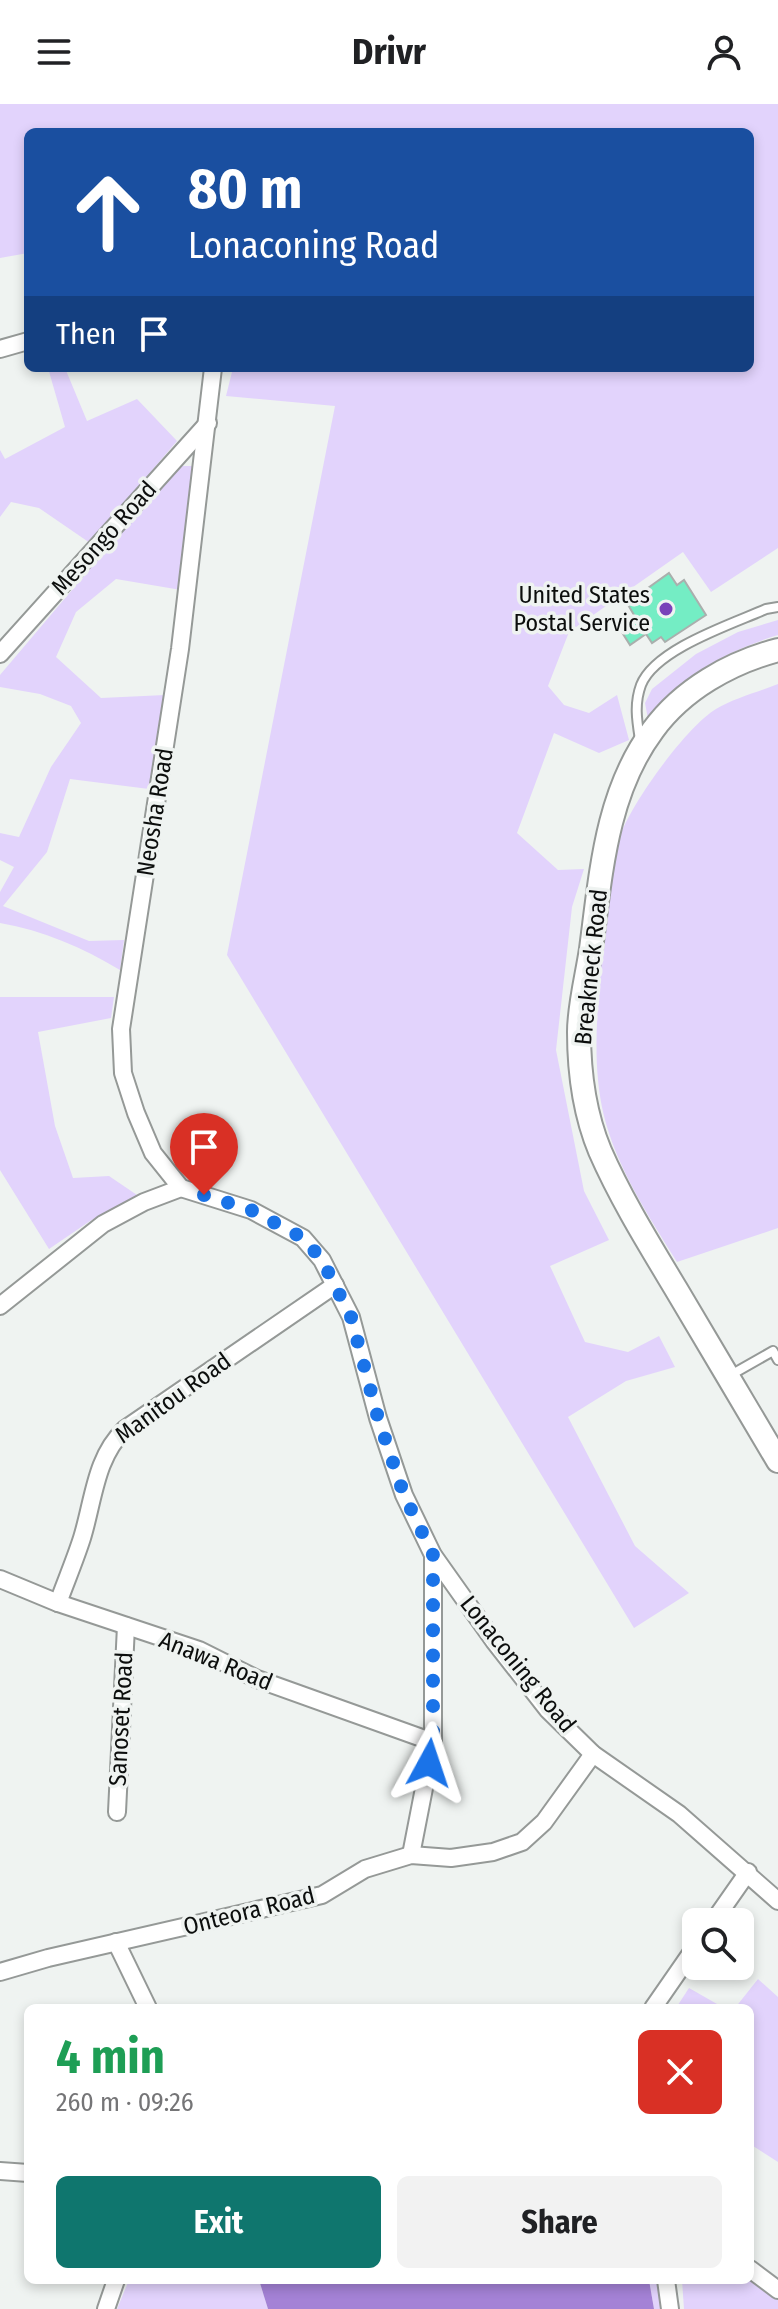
<!DOCTYPE html>
<meta charset="utf-8">
<style>
:root{--surface:#fff;--page:#f2f2f2;--text:#202124;--muted:#757577;--accent:#0f766e}
body{margin:0;font-family:"Fira Sans Condensed",sans-serif;background:var(--page);color:var(--text);height:100vh;display:flex;flex-direction:column;font-size:30px;white-space:nowrap}
*{box-sizing:border-box;margin:0}
p{font-size:26px;color:var(--muted)}
.icon{flex:none;width:44px;height:44px;fill:none;stroke:currentColor;stroke-width:2;stroke-linecap:round;stroke-linejoin:round}
.map{position:relative;flex:1;overflow:hidden}
.panel{position:absolute;left:24px;top:1900px;width:730px;height:280px;display:flex;flex-direction:column;background:var(--surface);border-radius:12px;box-shadow:0 4px 12px #0003}
.panel>*{flex:none}
.top-card{position:absolute;left:24px;top:24px;width:730px;height:244px;border-radius:12px;box-shadow:0 4px 12px #0003;background:#1a4fa0;color:#fff;overflow:hidden}
.fabs{position:absolute;left:682px;top:1804px;display:grid;gap:16px}
.fabs a{display:grid;place-items:center;width:72px;height:72px;border-radius:12px;background:var(--surface);box-shadow:0 4px 12px #0003;font-size:40px}
.pin{position:absolute;display:grid;place-items:center;width:68px;height:68px;color:#fff;margin:-82px -34px;border-radius:50% 50% 50% 0;rotate:-45deg;box-shadow:0 0 8px #0007}
.pin .icon{rotate:45deg}
.me{position:absolute;width:88px;margin:-44px;rotate:5deg;stroke-linejoin:round;filter:drop-shadow(0 0 6px #0008)}
.turn{display:flex;align-items:center;gap:28px;height:168px;padding:0 32px;font-size:36px}
.turn .icon{width:104px;height:104px;stroke-width:2.5}
.turn b{display:block;font-size:56px;line-height:68px}
.then{display:flex;align-items:center;height:76px;padding:0 32px;background:#0003;gap:16px;font-size:30px}
.round{display:grid;place-items:center;flex:none;width:84px;height:84px;border-radius:12px;background:var(--page)}
.headline{display:flex;align-items:center;justify-content:space-between;height:136px;padding:0 32px}
h1{font-size:48px;font-weight:700;line-height:60px;color:#1e9e55}
.action{display:flex;gap:16px;margin-top:auto;padding:16px 32px}
.action a{flex:1;height:92px;border-radius:12px;background:var(--accent);color:#fff;font-size:32px;font-weight:700;line-height:92px;text-align:center}
.action a+a{background:var(--page);color:var(--text)}
header{display:flex;justify-content:space-between;align-items:center;height:104px;padding:0 32px;background:var(--surface);font-size:36px;font-weight:700}
.map>svg:first-child{display:block}
</style>
<header><svg class="icon" aria-label="menu" viewBox="0 0 24 24"><path d="M4 6h16M4 12h16M4 18h16"/></svg>Drivr<svg class="icon" aria-label="person" viewBox="0 0 24 24"><circle cx="12" cy="8" r="4"/><path d="M4 21q1-7 8-7t8 7"/></svg></header>
<div class="map">
<svg width="778" height="2205" viewBox="0 0 778 2205">
<rect width="100%" height="100%" fill="#eff3f1"/>
<!-- green -->
<g fill="#e2d3fc">
<path d="M0,0h778v444l-67,44 -28,-40 -114,80 -21,54 16,19 25,8 28,-18 12,45 -30,13 -45,-20 -37,100 41,37 26,-1 -12,38 -16,143 28,141 25,49 -59,26 35,76 43,10 31,-16 16,31 -49,14 -58,36 67,129 54,47 -55,35 -407,-673 108,-549 -109,-10 7,-28h517v-236h-722v121l-28,5z"/>
<path d="M48,264h17l22,53 50,-22 40,42 -87,102 -51,-35 -28,-6 -11,15v-67l5,9 60,-32z"/>
<path d="M177,362h19l-15,124 -65,-11 -40,33 -20,45 45,41 64,-3 -16,94 -79,-10 -23,73 -44,54 86,35 35,-1 -4,30c-37,-22 -77,-40 -120,-47v-31l14,-25 -14,-7v-27l19,4 32,-70 30,-44 -10,-17 -31,-12 -40,-7v-12z"/>
<path d="M778,516v15c-54,17 -94,39 -130,84l-3,-16 7,-14 44,-35 42,-22z"/>
<path d="M778,580v544l-101,34c-28,-45 -60,-94 -73,-146 -12,-50 -7,-100 -3,-151 4,-40 6,-87 18,-126 10,-33 67,-112 97,-130 18,-11 42,-17 62,-25z"/>
<path d="M0,893h114l-3,21 -73,14 17,94 18,52 36,-2 28,19 -47,26 -41,28 -49,-79z"/>
<path d="M758,1875l20,18v165l-28,-18v-136h-15z"/>
<path d="M689,1884l35,20h-48z"/>
<path d="M750,2171l28,24v10h-94l-2,-29h68z"/>
<path d="M129,2176h130l9,29h-151z"/>
<path d="M649,2176h12l5,29h-12z"/>
</g>
<!-- water -->
<path fill="#a482d6" d="M259,2176h390l5,29h-386z"/>
<!-- building -->
<path fill="#74edc4" stroke="#aaafad" stroke-width="2" d="M669,469l8,12 7,-5 22,35 -41,27 -4,-5 -9,6 -6,-9 -16,11 -12,-19 16,-11 -7,-12z"/>
<g fill="none" stroke-linecap="round" stroke-linejoin="round">
<defs>
<g id="lane">
<path d="M640,636c-3,-19 -6,-36 1,-55 14,-36 91,-61 125,-76l12,-2"/>
<path d="M729,1272l44,-25 5,9"/>
</g>
<g id="street">
<path d="M0,245l28,-8"/>
<path d="M0,550l208,-231"/>
<path d="M181,1084l-28,-35 -17,-40 -13,-40 -2,-44 59,-380 33,-281"/>
<path d="M0,1202l103,-82 41,-22 37,-14 70,22 52,28 19,22 29,57 27,101 26,77 29,60 61,86 54,69 45,44 86,60 99,87"/>
<path d="M0,1475l58,24 141,47 58,29 176,63"/>
<path d="M58,1499c8,-22 17,-43 24,-65 12,-39 13,-80 43,-109l210,-144"/>
<path d="M117,1708l9,-186"/>
<path d="M411,1751l22,-113v-187"/>
<path d="M713,1818l35,-50"/>
<path d="M116,1838l32,66"/>
<path d="M0,1868l48,-14 274,-63 43,-26 46,-14 40,3 42,-6 29,-10 22,-20 49,-68"/>
<path d="M653,1904l43,-62"/>
<path d="M0,2067l28,2"/>
<path d="M750,2165l28,21"/>
<path d="M666,2176l4,29"/>
<path d="M106,2205l10,-29"/>
</g>
<path id="secondary" d="M778,546c-48,13 -95,39 -125,80 -47,63 -52,143 -62,219 -4,27 -12,56 -12,83 0,40 6,83 21,119 21,48 49,93 76,138 34,57 68,115 102,172"/>
</defs>
<!-- lane casing -->
<use href="#lane" stroke="#959997" stroke-width="12"/>
<!-- street casing -->
<use href="#street" stroke="#959997" stroke-width="20"/>
<!-- secondary casing -->
<use href="#secondary" stroke="#959997" stroke-width="26"/>
<!-- lane -->
<use href="#lane" stroke="#fff" stroke-width="8"/>
<!-- street -->
<use href="#street" stroke="#fff" stroke-width="16"/>
<!-- secondary -->
<use href="#secondary" stroke="#fff" stroke-width="22"/>
</g>
<g fill="none" stroke-linecap="round" stroke-linejoin="round">
<!-- route -->
<path stroke="#1a73e8" stroke-width="14" stroke-dasharray="0 25.2" d="M204,1091l47,15 52,28 19,22 29,57 27,101 26,77 29,60v187l-4,21"/>
</g>
<!-- markers -->
<circle fill="#7942b9" stroke="#eff3f1" stroke-width="3" cx="666" cy="505" r="8"/>
<g text-anchor="middle" dominant-baseline="central" stroke-width="7" stroke-linejoin="round" paint-order="stroke">
<!-- street labels -->
<g font-size="24" fill="#0c0e0d" stroke="#eff3f1">
<text transform="translate(104 434) rotate(-48)">Mesongo Road</text>
<text transform="translate(155 708) rotate(-81)">Neosha Road</text>
<text transform="translate(591 863) rotate(-84)">Breakneck Road</text>
<text transform="translate(173 1294) rotate(-36)">Manitou Road</text>
<text transform="translate(216 1557) rotate(22)">Anawa Road</text>
<text transform="translate(518 1560) rotate(51)">Lonaconing Road</text>
<text transform="translate(121 1615) rotate(-87)">Sanoset Road</text>
<text transform="translate(249 1807) rotate(-14)">Onteora Road</text>
</g>
<!-- poi labels -->
<g font-size="24" fill="#0c0e0d" stroke="#eff3f1" text-anchor="end">
<text x="650" y="491">United States<tspan x="650" dy="28">Postal Service</tspan></text>
</g>
</g>
</svg>
<div class="fabs">
<a><svg class="icon" aria-label="search" viewBox="0 0 24 24"><circle cx="10" cy="10" r="6"/><path d="M15 15l6 6"/></svg></a>
</div>
<div class="pin" style="left:204px;top:1091px;background:#d93025"><svg class="icon" aria-label="arrive" viewBox="0 0 24 24"><path d="M6 21V4h12l-3 4 3 4H6"/></svg></div>
<svg class="me" style="left:429px;top:1659px" viewBox="-20 -20 40 40"><path d="M0-17L14 15 0 8-14 15z" fill="#1a73e8" stroke="#fff" stroke-width="4"/></svg>
<div class="top-card">
<div class="turn"><svg class="icon" aria-label="ahead" viewBox="0 0 24 24"><path d="M12 20V5M6 11l6-6 6 6"/></svg><div><b>80 m</b>Lonaconing Road</div></div>
<div class="then">Then<svg class="icon" aria-label="arrive" viewBox="0 0 24 24"><path d="M6 21V4h12l-3 4 3 4H6"/></svg></div>
</div>
<section class="panel">
<div class="headline"><div><h1>4 min</h1><p>260 m · 09:26</p></div><a class="round" style="background:#d93025;color:#fff"><svg class="icon" aria-label="close" viewBox="0 0 24 24"><path d="M6 6l12 12M18 6L6 18"/></svg></a></div>
<div class="action"><a>Exit</a><a>Share</a></div>
</section>
</div>
